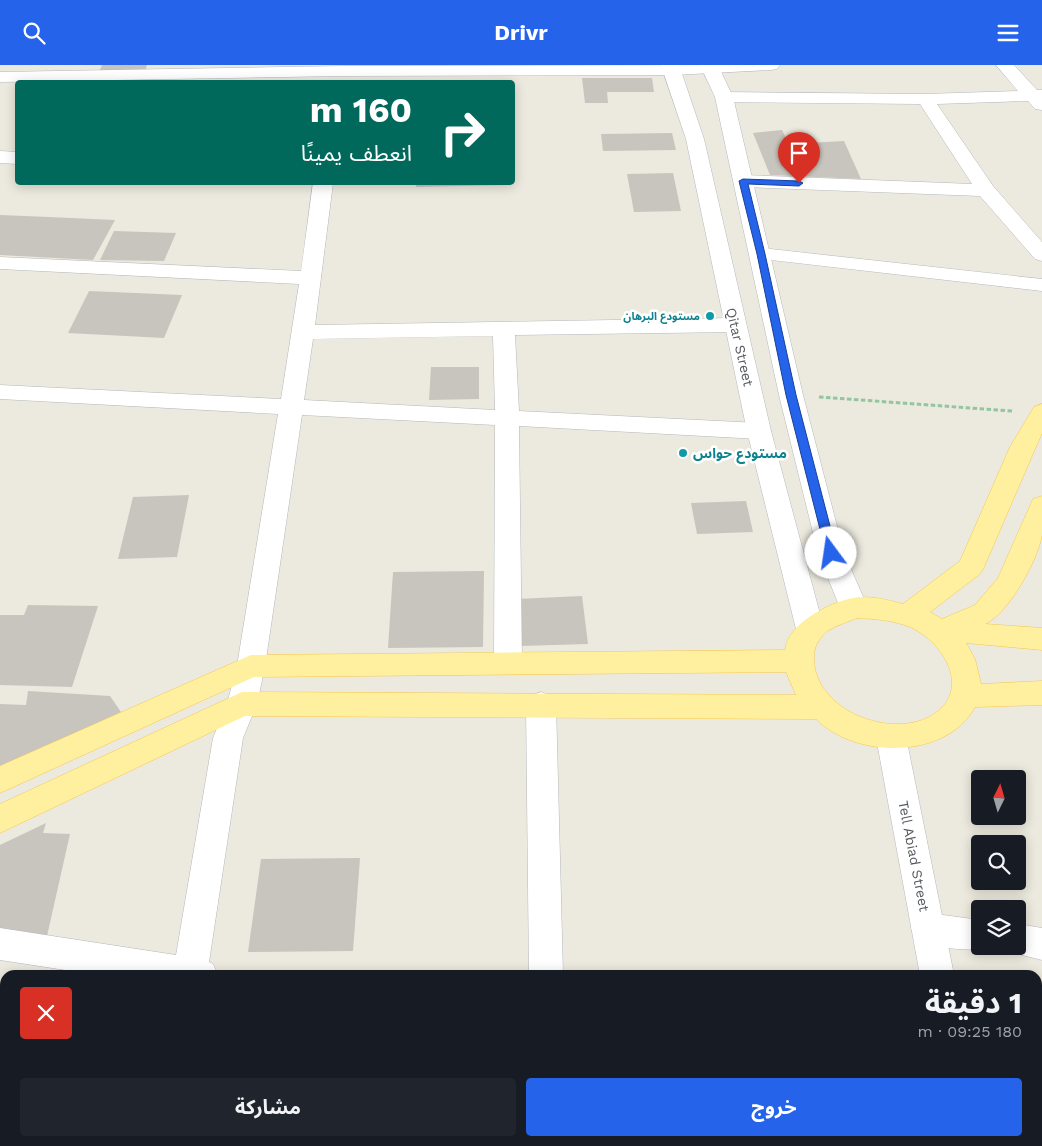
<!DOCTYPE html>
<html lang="ar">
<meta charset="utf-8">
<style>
:root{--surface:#171b24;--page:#20242c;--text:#f1f3f6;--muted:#9ea1a6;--accent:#2563eb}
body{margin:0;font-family:"Work Sans","Noto Sans Arabic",sans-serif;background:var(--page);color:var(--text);direction:rtl;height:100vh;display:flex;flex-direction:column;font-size:19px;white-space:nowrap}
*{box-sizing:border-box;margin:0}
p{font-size:16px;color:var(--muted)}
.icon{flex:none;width:28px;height:28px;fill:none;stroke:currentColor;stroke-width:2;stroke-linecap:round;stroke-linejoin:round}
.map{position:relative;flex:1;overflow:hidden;direction:ltr}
.drawer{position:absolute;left:0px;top:905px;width:1042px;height:176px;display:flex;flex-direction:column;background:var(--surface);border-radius:15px 15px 0 0;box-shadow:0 2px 12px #0003;direction:rtl}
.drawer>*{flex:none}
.guide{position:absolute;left:15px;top:15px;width:500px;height:105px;border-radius:5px;box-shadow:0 2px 12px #0003;direction:rtl;background:#00695c;color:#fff;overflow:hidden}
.needle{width:32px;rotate:5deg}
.buttons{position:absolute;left:971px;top:705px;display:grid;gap:10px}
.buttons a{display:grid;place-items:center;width:55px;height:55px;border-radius:5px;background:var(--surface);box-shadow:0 2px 12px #0003;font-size:25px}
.pin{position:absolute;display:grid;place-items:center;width:42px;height:42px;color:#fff;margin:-51px -21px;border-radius:50% 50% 50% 0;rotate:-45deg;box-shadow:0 0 5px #0007}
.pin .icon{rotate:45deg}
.me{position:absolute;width:55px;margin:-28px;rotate:346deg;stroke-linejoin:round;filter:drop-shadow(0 0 4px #0008)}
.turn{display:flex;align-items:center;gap:18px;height:105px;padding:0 20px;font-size:22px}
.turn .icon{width:65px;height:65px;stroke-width:2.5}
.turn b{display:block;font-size:35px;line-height:42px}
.round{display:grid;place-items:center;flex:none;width:52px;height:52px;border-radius:5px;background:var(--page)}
.headline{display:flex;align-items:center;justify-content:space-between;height:85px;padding:0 20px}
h1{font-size:30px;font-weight:700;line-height:38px}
.cta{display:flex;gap:10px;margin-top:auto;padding:10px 20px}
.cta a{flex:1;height:58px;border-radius:5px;background:var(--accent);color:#fff;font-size:20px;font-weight:700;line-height:58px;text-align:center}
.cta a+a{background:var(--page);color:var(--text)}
header{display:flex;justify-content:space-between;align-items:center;height:65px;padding:0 20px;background:var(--accent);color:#fff;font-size:22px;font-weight:700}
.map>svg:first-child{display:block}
</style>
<header><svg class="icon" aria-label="menu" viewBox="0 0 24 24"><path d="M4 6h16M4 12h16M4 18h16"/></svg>Drivr<svg class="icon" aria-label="search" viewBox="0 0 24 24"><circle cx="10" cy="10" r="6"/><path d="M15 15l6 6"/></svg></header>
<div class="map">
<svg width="1042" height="1081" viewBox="0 0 1042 1081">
<rect width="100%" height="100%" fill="#ece9de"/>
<!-- building -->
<g fill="#c8c5be">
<path d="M102,0h45l-2,7h-46z"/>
<path d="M582,13h70l2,14h-47l1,11h-23z"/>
<path d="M782,65l7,14 55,-3 17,38 -91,-4 -17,-42z"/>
<path d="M672,68l4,17 -73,1 -2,-17z"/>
<path d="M673,108l8,38 -47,1 -7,-38z"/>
<path d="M416,118h91v2l-91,2z"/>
<path d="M0,150l49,2 66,3 -22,40 -93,-5z"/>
<path d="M114,166l62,2 -12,28 -64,-1z"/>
<path d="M89,226l93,4 -18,43 -96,-5z"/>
<path d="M431,302h48v32l-50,1z"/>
<path d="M189,430l-12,62 -59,2 15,-62z"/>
<path d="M746,436l7,31 -56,2 -6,-31z"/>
<path d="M484,506l-1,76 -95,1 5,-76z"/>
<path d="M582,531l6,48 -68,2 -4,-47z"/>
<path d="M28,540l70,1 -26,81 -72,-2v-70h24z"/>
<path d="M28,626l82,5 11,16 -121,56v-64l26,1z"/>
<path d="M46,758l-3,10 27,1 -23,102 -47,-8v-83z"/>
<path d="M360,793l-7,93 -105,1 13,-93z"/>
</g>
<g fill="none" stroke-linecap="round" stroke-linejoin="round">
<defs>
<g id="minor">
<path d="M780,0l-3,4 -6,1 -98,5 -331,1 -342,6v-10l342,-6z"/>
<path d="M996,0h18l23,25h5v20l-7,-1 -7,-8 -91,3 56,82 49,56v19l-7,-2 -55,-63 -237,-9 -7,-2 -3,-4 3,-4 7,-2 229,9 -52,-80 -196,-2 -6,-1 -3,-4 3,-4 6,-1 201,2 93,-3z"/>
<path d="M0,86l18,1v12l-18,-1z"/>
<path d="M313,118h20l-18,142 420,-7 8,2 3,5 -3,5 -8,2 -220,3 4,76 240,12 9,2 3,6 -3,6 -9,2 -240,-13 3,237 -4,8 -10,3 -10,-3 -4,-8 1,-238 -193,-10 -37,251 -8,38 -14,34 -34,224 4,2 5,11h-120l-98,-15v-32l176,27 37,-217 14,-34 10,-38 41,-252 -278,-15v-14l281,14 18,-115 -299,-15v-12l301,14zM493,271l2,74 -191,-10 9,-61z"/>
<path d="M761,183l281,31v12l-288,-33 -3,-4 3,-4z"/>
<path d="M541,627l10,4 5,8 7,271h-34l-3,-271 5,-8z"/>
<path d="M928,848l52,7v26h11c-21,8 -54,1 -75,-7l-5,-11 5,-11z"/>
<path d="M1018,859l24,4v32l-36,-9 -2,-5h14z"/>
<path d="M147,1076h38l-1,5h-38z"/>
</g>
<g id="secondary">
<path d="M661,0h18l25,74 67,292 53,198 -4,7 -10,4 -10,-4 -4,-7 -49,-198 -61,-292z"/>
<path d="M700,0h18l15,32 70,298 41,158 24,55 -4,7 -10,3 -10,-3 -4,-7 -22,-55 -39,-158 -64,-298z"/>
<path d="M891,660l11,3 4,9 48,238h-34l-44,-238 4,-9z"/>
<rect x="949" y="1076" width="38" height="5"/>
</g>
<path id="primary" d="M1042,339v29l-58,134 -4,7 -50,38 12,7 33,-14 23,-27 35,-79 9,-3c0,13 0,27 0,39 -4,25 -34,79 -57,89l57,4v22l-76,-7 9,16 6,25 61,-3v24l-67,2c-29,53 -119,52 -159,12l-571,-3 -245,117v-29l242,-112 554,3 -10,-23 -532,5 -254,116v-27l251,-111 534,-5c3,-27 44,-47 68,-52 15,-3 35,2 50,6l57,-43 50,-114 24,-40zM857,553c18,1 38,2 55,10 36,17 61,68 15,90 -43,20 -116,-11 -113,-63 0,-9 7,-20 15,-25 8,-5 19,-8 28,-12z"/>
</defs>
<!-- minor casing -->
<use href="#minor" stroke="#b5b7bc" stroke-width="1"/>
<!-- secondary casing -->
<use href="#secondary" stroke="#b5b9bf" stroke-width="1"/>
<!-- primary casing -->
<use href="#primary" stroke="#f5c74f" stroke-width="1"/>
<!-- path -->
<path stroke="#92c6a1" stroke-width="3" stroke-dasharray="4.5 2.5" stroke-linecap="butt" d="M819,332l193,14"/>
<!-- minor -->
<use href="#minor" fill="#fff" fill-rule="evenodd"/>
<!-- secondary -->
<use href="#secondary" fill="#fff" fill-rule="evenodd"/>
<!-- primary -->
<use href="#primary" fill="#fff0a0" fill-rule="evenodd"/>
</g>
<!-- route -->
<path fill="#2563eb" stroke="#184099" d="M743,114l56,2 4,2 -4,3 -51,-2 17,70 31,141 41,158 -6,4 -5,-4 -40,-158 -29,-141 -18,-73z"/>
<!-- markers -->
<g fill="#0f9aa8" stroke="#fff" stroke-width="2">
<circle cx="710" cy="251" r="5"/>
<circle cx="683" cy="388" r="5"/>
</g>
<g text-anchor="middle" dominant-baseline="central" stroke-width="5" stroke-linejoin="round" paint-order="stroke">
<!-- far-culture labels -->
<g font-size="11" font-weight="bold" fill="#0d838f" stroke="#fff" text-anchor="end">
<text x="700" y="251">مستودع البرهان</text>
</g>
<!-- street labels -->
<g font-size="14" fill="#585c60" stroke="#fff">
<text transform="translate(740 282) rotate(77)">Qitar Street</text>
<text transform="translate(914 791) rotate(79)">Tell Abiad Street</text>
</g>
<!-- culture labels -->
<g font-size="14" font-weight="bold" fill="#0d838f" stroke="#fff" text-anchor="start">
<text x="693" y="388">مستودع حواس</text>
</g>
</g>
</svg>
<div class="buttons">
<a><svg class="needle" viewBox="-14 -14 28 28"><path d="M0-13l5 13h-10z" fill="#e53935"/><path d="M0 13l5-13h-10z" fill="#9ea1a6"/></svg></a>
<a><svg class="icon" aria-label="search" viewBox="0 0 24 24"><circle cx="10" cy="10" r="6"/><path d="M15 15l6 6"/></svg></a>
<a><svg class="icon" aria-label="layers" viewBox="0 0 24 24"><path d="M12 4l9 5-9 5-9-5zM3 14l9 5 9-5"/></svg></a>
</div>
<div class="pin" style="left:799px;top:118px;background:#d93025"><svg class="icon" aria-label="arrive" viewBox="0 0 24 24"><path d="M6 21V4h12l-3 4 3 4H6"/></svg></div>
<svg class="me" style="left:831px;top:488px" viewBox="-20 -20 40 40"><circle r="19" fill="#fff"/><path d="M0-13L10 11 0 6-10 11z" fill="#2563eb"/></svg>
<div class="guide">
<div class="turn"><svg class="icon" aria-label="right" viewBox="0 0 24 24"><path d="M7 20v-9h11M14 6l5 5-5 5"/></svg><div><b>160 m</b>انعطف يمينًا</div></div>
</div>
<section class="drawer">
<div class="headline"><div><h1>1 دقيقة</h1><p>180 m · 09:25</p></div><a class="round" style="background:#d93025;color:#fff"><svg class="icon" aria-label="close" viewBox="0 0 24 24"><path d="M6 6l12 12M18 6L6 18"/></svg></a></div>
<div class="cta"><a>خروج</a><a>مشاركة</a></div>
</section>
</div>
